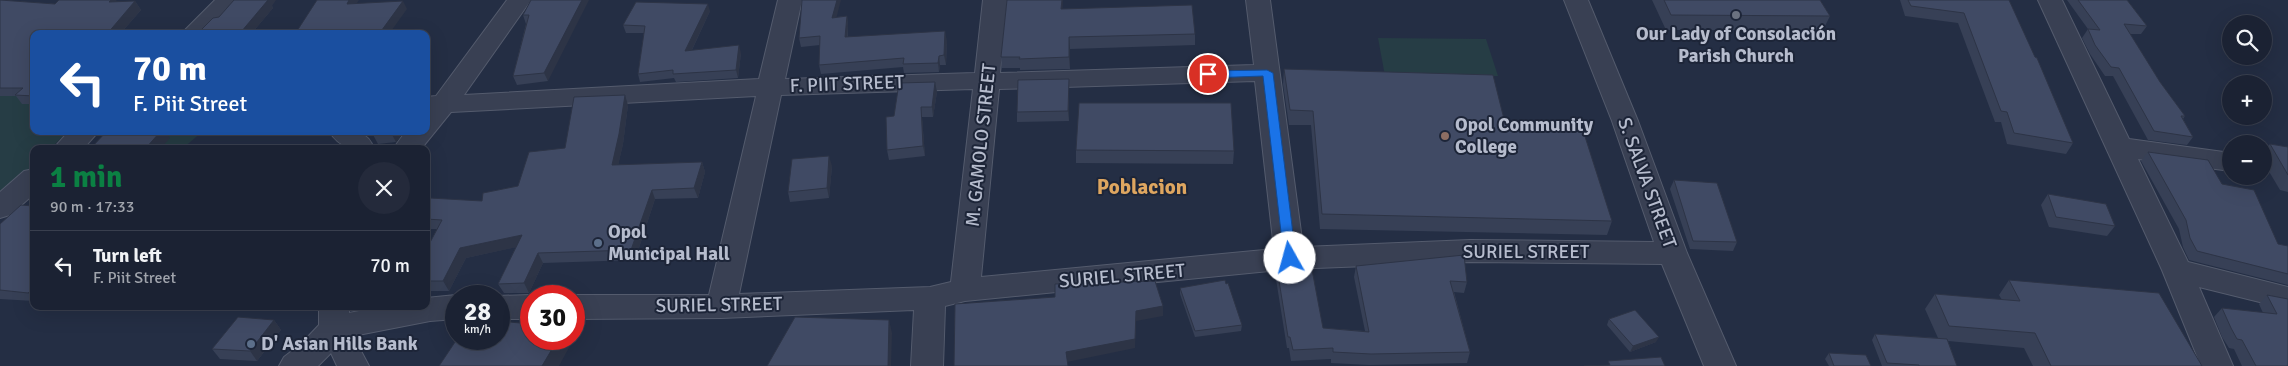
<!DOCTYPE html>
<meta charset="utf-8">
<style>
:root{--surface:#1b2233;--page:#242a3b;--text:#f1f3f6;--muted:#a0a4ac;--line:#393f4e;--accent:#0b8043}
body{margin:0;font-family:Signika,sans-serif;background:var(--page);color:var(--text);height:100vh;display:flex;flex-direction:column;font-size:19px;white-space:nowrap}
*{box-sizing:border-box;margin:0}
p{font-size:16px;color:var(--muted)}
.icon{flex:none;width:28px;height:28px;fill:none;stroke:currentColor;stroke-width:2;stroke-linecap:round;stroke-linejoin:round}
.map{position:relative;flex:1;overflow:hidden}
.drawer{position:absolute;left:30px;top:145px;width:400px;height:165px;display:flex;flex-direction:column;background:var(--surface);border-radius:10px;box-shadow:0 5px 20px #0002,0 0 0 1px var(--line)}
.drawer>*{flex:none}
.top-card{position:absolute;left:30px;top:30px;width:400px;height:105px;border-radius:10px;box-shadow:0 5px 20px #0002,0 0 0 1px var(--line);background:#1a4fa0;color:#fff;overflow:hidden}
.buttons{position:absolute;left:2222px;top:15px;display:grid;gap:10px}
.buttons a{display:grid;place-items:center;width:50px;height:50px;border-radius:50%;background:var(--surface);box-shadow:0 5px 20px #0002,0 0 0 1px var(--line);font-size:25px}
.speed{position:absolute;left:445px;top:285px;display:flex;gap:10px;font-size:25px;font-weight:700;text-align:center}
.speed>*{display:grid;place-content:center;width:65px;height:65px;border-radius:50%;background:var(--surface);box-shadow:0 5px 20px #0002,0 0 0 1px var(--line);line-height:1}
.speed small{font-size:12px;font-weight:400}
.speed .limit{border:8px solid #d22;background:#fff;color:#111}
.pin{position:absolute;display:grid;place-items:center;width:42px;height:42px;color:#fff;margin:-21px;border:2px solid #fff;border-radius:50%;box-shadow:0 1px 5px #0007}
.me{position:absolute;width:55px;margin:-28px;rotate:353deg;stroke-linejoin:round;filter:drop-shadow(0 0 4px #0008)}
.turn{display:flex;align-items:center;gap:18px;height:105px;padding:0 20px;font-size:22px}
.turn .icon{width:65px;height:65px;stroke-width:2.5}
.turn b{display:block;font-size:35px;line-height:42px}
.round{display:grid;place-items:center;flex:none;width:52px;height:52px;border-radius:26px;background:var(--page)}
.overview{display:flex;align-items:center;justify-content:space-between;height:85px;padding:0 20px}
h1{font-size:30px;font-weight:700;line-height:38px;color:var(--accent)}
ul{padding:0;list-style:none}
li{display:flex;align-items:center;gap:15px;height:70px;padding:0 20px;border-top:1px solid var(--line)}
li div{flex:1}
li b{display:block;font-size:19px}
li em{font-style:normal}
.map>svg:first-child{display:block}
</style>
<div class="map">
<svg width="2288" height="366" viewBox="0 0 2288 366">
<rect width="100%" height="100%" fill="#242e44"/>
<!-- green -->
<g fill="#263d45">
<path d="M1378,38l108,1 12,37h-113z"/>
<path d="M0,44l34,19v68h34l-18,18h-16v17l-34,30z"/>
<path d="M161,131h42l-21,18h-38z"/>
</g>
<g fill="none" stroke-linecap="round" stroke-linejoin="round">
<defs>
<g id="minor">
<path d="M215,0h26l-34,34h-26z"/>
<path d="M507,0h24l-67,95 295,-16 19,-79h24l-17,79 190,-6 8,-73h24l-7,73 254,-8 -8,-65h24l33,247 167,-7 184,2 -42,-121 -48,-121h24l50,121 49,132 49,113h-32l-42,-102 -192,-2 -180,7 -325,32 -20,5 -2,60h-32l3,-56 -193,8 -147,1v-23h-3l3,-1h135l47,-199 -305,16 -30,37h-28l13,-18h20v-34l10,-1zM1255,81l19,168 -293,28 18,-188zM973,89l-22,193 -21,5 -191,7 42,-199z"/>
<path d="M2038,0h24l67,139 102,14v18l-93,-12 50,103 100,25v22l-89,-22 34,79h-32l-39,-96z"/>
<path d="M69,131h30l-16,18h-30z"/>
<path d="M329,131c19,0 38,-4 45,18 -20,0 -33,1 -45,-18z"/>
<path d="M34,169v25l-24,21 -10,3v-26l24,-21z"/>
<path d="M456,295l3,1h-3v23l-26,2 -77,15 16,30h-32l-6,-13 -13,13h-39l5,-9 17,-13 18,-19v-19h30v7l35,-7h42v-8z"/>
<path d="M531,295l3,1h-3v23h-32v-23h-3z"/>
</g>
</defs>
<!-- minor casing -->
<use href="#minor" stroke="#545b6d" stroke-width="2"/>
<!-- minor -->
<use href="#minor" fill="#394053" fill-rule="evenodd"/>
</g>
<!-- wall -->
<g fill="#374056">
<path d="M0,0l55,4 80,-3 6,9 -21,24h-86v70h-12l-6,-8h-16z"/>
<path d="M531,0l17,81 -31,4 -4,-9 13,-52 -3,-9z"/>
<path d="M1652,0h168l10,16 -7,14h-157z"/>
<path d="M1900,0h109l64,143 -7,11 -59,-10 -6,-22h-6l-37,-99 -53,-7z"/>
<path d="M2067,0h60l20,26 -6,8h-11l30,48 25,34 -2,3 10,18 -6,8 -39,-5 -35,-64h-8l-15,-22 -8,-16 6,-9z"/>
<path d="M272,6l1,2 -22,26h-54l22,-17z"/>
<path d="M1063,9l132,25v11l-125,4v20l-50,1v-2h-18l-1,-11z"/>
<path d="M710,11l-18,39 49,3 -3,25 -62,4 -2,-4 -34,4 -2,-8 6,-41h-18l-3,-8z"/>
<path d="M847,16l1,10v11l99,4 -1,24h-6l-1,7 -35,1 -1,-6 -82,7 -2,-9 1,-20 -19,2 -2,-9 38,-21z"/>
<path d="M1284,69l221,54 107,98 -5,14 -287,-6 -9,-104h-22l-6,-41z"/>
<path d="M1069,79v42l-52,1v-10z"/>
<path d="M935,82l2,10 -4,25h-11l3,39 -36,4 -2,-10 7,-34z"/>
<path d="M628,105l-5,39 -5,21 84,-3 3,10 -7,26 -43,1 -20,61 -92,3 -14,30h-25l-6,-9 18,-37 -50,11 -17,33h-23v-41l11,-21h-11v-27l56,-1 36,-15 47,-38z"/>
<path d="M371,131h33l-8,11 -18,2z"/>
<path d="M2270,144l18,3v45l-8,-2 -16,-27v-12z"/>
<path d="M1076,150l158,1 -1,13 -157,-1z"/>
<path d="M2148,152l74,32 56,60 10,2v39l-99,-25 -6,-13 -4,-18 -38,-68z"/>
<path d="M832,166l-3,32 -39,4 -2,-10z"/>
<path d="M1674,180l63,62 -4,9 -43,-2 -20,-60z"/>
<path d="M2048,194l67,32 -8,10 -58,-9 -8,-22z"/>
<path d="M34,205v96l-34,-2v-75z"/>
<path d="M1276,262l47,66 42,3 -11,-54 2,-11 111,16 -3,11 -10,-1 16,60 -3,11 -98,2 -38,-2v-4l-40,2 -2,-13h-2l-12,-75z"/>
<path d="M2009,280l193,86h-169l-9,-18 -76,-7 9,25h-75l-10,-26 3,-6 63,4 -13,-29 10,-15 67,6 -3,-5z"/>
<path d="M1226,284l16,41 -1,6 -46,6 -15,-43v-6z"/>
<path d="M2267,295l21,4v67h-46l-8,-17 -5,-1 -7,-11 -8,-20 8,-9 41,5 -4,-9z"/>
<path d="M1609,319l47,23 -26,10 -23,-27z"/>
<path d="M274,320l7,10 -24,31 -37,-2 -8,-10z"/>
<path d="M1829,353l42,13h-42l-4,-7z"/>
</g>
<!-- shaded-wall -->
<g fill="#2d3446">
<path d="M111,0h5l4,5 -11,-3z"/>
<path d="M266,0h10l-4,6 1,2 -22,26h-9l-1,-2z"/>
<path d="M349,0h10l-8,12 -4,-8z"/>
<path d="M582,0h7l-41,81 -4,-8z"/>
<path d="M837,0h4l-7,27 -2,-9z"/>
<path d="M1062,0h1l-1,20 -1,-11z"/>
<path d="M135,1l6,9 -21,24h-13z"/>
<path d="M403,1l4,8 -18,25h-10z"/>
<path d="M708,4l2,7 -22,47 -3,-7z"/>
<path d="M847,16l1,10 -1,20 -2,-9z"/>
<path d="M945,31l2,10 -1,24 -2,-10z"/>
<path d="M1069,37l1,12v20l-1,-12z"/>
<path d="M739,45l2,8 -3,25 -2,-8z"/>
<path d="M939,56l1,9 -1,7 -1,-9z"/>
<path d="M1069,79v42l-1,-10z"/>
<path d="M935,82l2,10 -4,25 -1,-10z"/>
<path d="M625,95l3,10 -5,39 -7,31 -4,-10z"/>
<path d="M921,107l1,10 3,39 -2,-10z"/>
<path d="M161,131h3l6,7 -10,11h-15z"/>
<path d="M390,131h14l-8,11z"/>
<path d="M829,156l3,10 -3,32 -2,-10z"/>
<path d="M702,162l3,10 -7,26 -4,-10z"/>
<path d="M652,190l3,9 -20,61 -4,-10z"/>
<path d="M522,235l5,10 -61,13 -17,33 -6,-10 17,-33z"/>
<path d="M538,253l5,10 -14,30 -5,-10z"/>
<path d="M34,287v12l-6,-6z"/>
<path d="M1163,306v10l-27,5 -1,27 -68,14 -1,-10 70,-41z"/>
<path d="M274,320l7,10 -24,31 -7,-10z"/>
<path d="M889,320l3,13 -1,33h-3z"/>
<path d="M1659,337l-3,5 -26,10 3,-6z"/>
<path d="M558,339h13l1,3 -13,24h-17z"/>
</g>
<!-- building -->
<g fill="#404a64" stroke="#2d3446">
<path d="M0,0l55,4 4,-4h52l-2,2 26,-1 -28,33h-73v62l-19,-1 8,-7h-23z"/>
<path d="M234,0h34l-27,32h-10l-2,2h-32l16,-16 6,-1z"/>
<path d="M317,0h32l-2,4 56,-3 -24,33h-84z"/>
<path d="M531,0h51l-38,73 -31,3 16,-61h-6z"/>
<path d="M802,0h35l-5,18 15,-2 -2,21 100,-6 -1,24 -5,1 -1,7 -35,1 1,-6 -85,7 1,-29 -21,2z"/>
<path d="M1007,0h55l-1,9 131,-4 3,29 -126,3v20l-50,2 1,-2h-19z"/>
<path d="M1664,0h156l10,16 -159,-1z"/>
<path d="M1908,0h101l26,57 2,1 36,85 -59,-10 -7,-21 -6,-1 -37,-98 -53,-7z"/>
<path d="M2078,0h49l20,26 -23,-2 36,58 25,34h-4l12,21 -39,-6 -35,-63 -8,-1 -16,-22 -7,-16 12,1z"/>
<path d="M636,2l72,2 -23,47 54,-6 -3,25 -63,4v-4l-35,4 7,-48 -22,-1z"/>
<path d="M1284,69l209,6 12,48 76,1 31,97 -290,-7 -9,-103 -23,-1z"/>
<path d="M1069,79l-1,32 -51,1 1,-32z"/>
<path d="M935,82l-3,25h-11l2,39 -36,4 -1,-33 8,-1 5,-33z"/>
<path d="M625,95l-6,39 -7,31 90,-3 -8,26 -42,2 -21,60 -93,3 -14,30 -26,1 24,-49 -62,13 -17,33h-17v-31l16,-30 -16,-1v-17l4,-4 52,3 1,-8 35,-7 11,-34 36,-4 9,-51z"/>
<path d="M1079,103h152l3,48 -158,-1z"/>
<path d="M107,131h54l-16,18h-55z"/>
<path d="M2270,144l18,3v28z"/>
<path d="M2148,152l60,8 14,24 32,6 24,54 10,2v28l-91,-23 -7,-13 -4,-18z"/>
<path d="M829,156l-2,32 -39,4 4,-33z"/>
<path d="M1674,180l43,3 20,59 -44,-1z"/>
<path d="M2048,194l58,10 9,22 -59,-9z"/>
<path d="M21,205l12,1 1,-1v82l-6,6 -28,-3v-66z"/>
<path d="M1464,255l3,27 -17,-1 20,71 -99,2 -38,-2v-4l-40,2 -3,-13h-2l-12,-75 34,-3 13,69 46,4 -13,-66z"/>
<path d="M1225,280l1,4 2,-1 14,42 -47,6 -15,-43z"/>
<path d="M2009,280l150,13 43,73h-151l-16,-33 -86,-7 -14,-32 85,7z"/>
<path d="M1155,281l8,25 -27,5 -1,28 -69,13 2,14h-114l1,-62 100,-7v-13z"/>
<path d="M2267,295l21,4v67h-32l-14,-26 -5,-1 -6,-11 -9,-20 55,6z"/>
<path d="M1635,310l24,27 -26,9 -24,-27z"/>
<path d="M238,317l36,3 -24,31 -38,-2z"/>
<path d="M795,317l94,3 -1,46h-121z"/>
<path d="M499,321l32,3v15h27l-16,27h-103l18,-27h42z"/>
<path d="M1875,334l72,5 10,27h-38v-1l-32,-2z"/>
<path d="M1829,353l37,2 5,11h-37z"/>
<path d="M1661,357l4,9h-81l26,-1 -2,-4z"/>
</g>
<!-- route -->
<path fill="#1a73e8" stroke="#114b97" d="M1267,70l6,3 23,185 -6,5 -6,-5 -21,-182 -55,2 -6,-4 6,-3z"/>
<!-- markers -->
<circle fill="#6b7280" stroke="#1d2538" stroke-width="2" cx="1736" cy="15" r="5"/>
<circle fill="#8d6e63" stroke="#1d2538" stroke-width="2" cx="1445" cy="136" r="5"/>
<g fill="#5c6f8a" stroke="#1d2538" stroke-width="2">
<circle cx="598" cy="243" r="5"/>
<circle cx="251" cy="344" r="5"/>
</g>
<g text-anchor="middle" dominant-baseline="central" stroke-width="4" stroke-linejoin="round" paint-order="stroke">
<!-- poi labels -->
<g font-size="19" font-weight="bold" fill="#b6bccd" stroke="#1d2538" text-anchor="start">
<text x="1736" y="34" text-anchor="middle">Our Lady of Consolación<tspan x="1736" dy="22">Parish Church</tspan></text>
<text x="1455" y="125">Opol Community<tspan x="1455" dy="22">College</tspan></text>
<text x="608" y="232">Opol<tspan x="608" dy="22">Municipal Hall</tspan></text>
<text x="261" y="344">D' Asian Hills Bank</text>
</g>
<!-- street labels -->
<g font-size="19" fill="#b6bccd" stroke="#1d2538">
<text transform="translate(847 84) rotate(-2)">F. PIIT STREET</text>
<text transform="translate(981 145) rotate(-84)">M. GAMOLO STREET</text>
<text transform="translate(1647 183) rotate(70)">S. SALVA STREET</text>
<text x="1526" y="252">SURIEL STREET</text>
<text transform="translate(1122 276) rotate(-5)">SURIEL STREET</text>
<text transform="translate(719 305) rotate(-1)">SURIEL STREET</text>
</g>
<!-- quarter labels -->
<g font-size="21" font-weight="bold" fill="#dea660" stroke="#1d2538">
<text x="1142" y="187">Poblacion</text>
</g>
</g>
</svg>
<div class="buttons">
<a><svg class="icon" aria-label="search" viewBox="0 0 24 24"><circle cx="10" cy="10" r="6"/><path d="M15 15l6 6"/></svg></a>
<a>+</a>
<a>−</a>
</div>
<div class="speed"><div>28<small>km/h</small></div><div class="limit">30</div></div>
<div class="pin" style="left:1208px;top:74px;background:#d93025"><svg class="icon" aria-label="arrive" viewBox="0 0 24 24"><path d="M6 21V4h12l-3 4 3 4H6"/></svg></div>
<svg class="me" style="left:1290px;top:258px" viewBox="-20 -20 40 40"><circle r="19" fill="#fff"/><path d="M0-13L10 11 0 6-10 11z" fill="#1a73e8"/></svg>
<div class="top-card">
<div class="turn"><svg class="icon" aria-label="left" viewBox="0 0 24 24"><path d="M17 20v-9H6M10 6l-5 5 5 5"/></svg><div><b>70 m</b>F. Piit Street</div></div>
</div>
<section class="drawer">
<div class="overview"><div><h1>1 min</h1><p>90 m · 17:33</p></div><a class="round"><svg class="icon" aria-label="close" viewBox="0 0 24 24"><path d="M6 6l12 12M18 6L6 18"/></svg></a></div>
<ul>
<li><svg class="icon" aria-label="left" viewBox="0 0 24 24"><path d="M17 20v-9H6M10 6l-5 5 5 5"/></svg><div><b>Turn left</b><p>F. Piit Street</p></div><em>70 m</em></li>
</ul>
</section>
</div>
